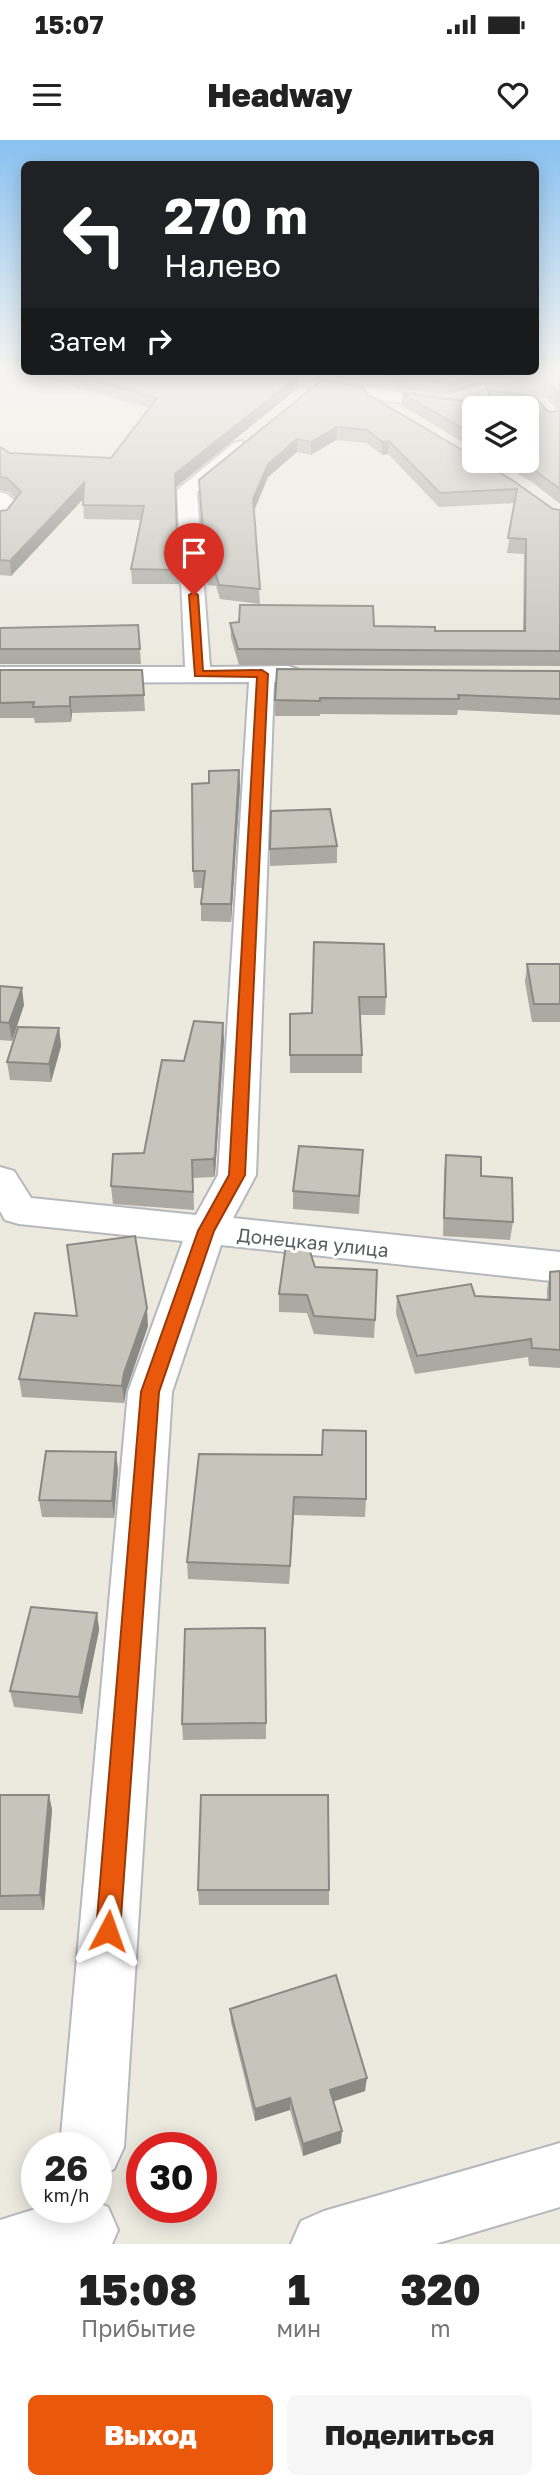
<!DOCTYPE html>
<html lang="ru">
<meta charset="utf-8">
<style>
:root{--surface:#fff;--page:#f6f6f6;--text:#222;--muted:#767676;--accent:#ea580c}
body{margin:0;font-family:"Golos Text",sans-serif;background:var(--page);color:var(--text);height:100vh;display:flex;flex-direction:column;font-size:26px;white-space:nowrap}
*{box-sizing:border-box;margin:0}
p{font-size:23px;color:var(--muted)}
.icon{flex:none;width:38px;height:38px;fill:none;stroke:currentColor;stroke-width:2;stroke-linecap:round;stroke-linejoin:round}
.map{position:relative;height:2104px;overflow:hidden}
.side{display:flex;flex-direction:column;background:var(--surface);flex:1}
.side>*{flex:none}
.top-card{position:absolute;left:21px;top:21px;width:518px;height:214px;border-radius:10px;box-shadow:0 4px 18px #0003;background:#202124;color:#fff;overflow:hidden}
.buttons{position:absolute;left:462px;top:256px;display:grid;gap:14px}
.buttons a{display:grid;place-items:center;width:77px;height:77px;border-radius:10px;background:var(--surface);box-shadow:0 4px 18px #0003;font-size:35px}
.speed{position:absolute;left:21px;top:1992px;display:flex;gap:14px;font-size:35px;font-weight:700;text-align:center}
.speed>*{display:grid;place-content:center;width:91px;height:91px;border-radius:50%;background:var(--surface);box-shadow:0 4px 18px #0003;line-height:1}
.speed small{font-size:18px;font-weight:400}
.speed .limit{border:10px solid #d22;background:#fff;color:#111}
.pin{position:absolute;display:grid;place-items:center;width:60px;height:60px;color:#fff;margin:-72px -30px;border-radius:50% 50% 50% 0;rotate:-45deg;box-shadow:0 0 7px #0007}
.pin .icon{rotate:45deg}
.me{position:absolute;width:77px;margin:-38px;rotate:4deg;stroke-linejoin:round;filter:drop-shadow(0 0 5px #0008)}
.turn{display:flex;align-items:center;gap:24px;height:147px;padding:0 28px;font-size:32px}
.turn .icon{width:91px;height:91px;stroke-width:2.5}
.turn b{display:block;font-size:49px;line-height:60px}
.then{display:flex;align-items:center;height:66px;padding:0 28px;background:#0003;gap:14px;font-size:26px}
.eta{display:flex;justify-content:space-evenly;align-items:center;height:119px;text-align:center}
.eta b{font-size:42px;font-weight:800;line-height:49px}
.primary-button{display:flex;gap:14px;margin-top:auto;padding:14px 28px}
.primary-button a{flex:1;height:80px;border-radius:10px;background:var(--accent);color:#fff;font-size:28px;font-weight:800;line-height:80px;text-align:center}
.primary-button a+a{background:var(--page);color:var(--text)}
.status{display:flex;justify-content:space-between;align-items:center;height:49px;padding:0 35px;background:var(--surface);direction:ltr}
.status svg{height:19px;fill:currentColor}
header{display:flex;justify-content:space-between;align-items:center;height:91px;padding:0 28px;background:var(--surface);font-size:32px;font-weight:800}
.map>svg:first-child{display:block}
</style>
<div class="status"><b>15:07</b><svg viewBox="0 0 49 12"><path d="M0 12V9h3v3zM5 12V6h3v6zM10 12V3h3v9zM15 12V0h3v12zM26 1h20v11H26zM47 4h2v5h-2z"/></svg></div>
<header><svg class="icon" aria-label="menu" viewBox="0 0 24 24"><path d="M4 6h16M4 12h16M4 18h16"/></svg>Headway<svg class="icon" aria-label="heart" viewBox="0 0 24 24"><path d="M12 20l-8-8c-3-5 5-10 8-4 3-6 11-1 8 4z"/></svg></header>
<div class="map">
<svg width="560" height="2104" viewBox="0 0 560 2104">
<rect width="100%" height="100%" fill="#ece9df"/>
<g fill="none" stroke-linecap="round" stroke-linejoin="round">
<defs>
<g id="minor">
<path d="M249,231h35l78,16 117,16 9,5h-14v5l-112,-16 -104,-21z"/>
<path d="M487,249l60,9 13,15v9h-13l-12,-15 -54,-9 -3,-4z"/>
<path d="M241,301l10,6 -3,4 -51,41 13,175 78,-1 9,3 4,5 -4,5 -23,3 -18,493 -23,43 327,34v30l-339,-37 -49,147 -48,755 -10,22 -18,8v-30h-36l68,-755 55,-151 -164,-17 -14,-4 -5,-9v-44l14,4 17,27 165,17 22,-40 31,-493 -249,1v-16h185l-8,-177 57,-47z"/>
<path d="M0,352l7,2 13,12 -13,16 -7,2z"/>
<path d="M560,2003v64l-125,37h-144l10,-23 23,-10z"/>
<path d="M96,2062l12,5 10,23 -6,14h-112v-24l42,-13h54z"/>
</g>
</defs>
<!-- minor casing -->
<use href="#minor" stroke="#b5b8bd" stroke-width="4"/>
<!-- minor -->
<use href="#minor" fill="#fff" fill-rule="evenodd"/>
</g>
<!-- wall -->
<g fill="#aba9a2">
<path d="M560,229v41l-13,-15 -66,-10 -34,10 -85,-11 -65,-13h239z"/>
<path d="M28,231h251l20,4v12l-124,101 4,96h-47l-1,-15 10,-49 -57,-1 -1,-20 -72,77 -11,-1v-64l7,-1 9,-11 -7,-7 -9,-2v-43l10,6 101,5 38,-50 -71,-20z"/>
<path d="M488,250l60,22 12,-1v93l-28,-22 -34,-20 -10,-2h39l-53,-52v41l-73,-44 1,-12 73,10 13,-6z"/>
<path d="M367,254l186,115 7,1v156l-321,-1 -8,-27 -1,-15 144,3 61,5h88l1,-77 -17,-1 8,-50 -76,4 -51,-53 -6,1 -15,-12 -31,-3 -25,15 -14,-3 -29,25 -14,34 6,93 -40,-5 -4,-13 -9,-1 -8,-105z"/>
<path d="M138,485l3,39h-141v-36z"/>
<path d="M0,530h142l3,41 -73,2 -1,9 -36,1 -1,-5h-34z"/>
<path d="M560,531v44l-102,-5 -1,5 -137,-1v2h-45v-16z"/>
<path d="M239,630l1,17 -9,135 -30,-1v-17l2,-16h-9l-1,-17 16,-88z"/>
<path d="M337,706v17l-67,3v-17z"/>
<path d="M314,802l72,55 -1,18h-25l2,40v18h-72v-59l22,-1z"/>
<path d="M527,824h33v58h-28l-7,-40z"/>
<path d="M0,846l24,19 -12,36 -12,-1z"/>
<path d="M59,888l2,18 -10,36 -41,-2 -3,-18z"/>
<path d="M224,900l-9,134 -1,3 -21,1 1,32 -81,-6 -2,-18 33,-33 40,-92z"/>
<path d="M363,1010l-4,64 -66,-5v-18z"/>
<path d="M446,1015l35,21 32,46 -3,18 -67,-4 1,-63z"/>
<path d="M315,1127l60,53 -1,18 -60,-4 -7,-21 -28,-1v-18z"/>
<path d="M560,1131v97l-31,-2 -1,-9 -113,17 -19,-60 1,-18 150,4v-10l3,-18z"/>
<path d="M148,1186l-22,65 -2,12 -102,-6 -3,-18z"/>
<path d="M116,1312l2,18 -4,48 -72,-1 -3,-17z"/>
<path d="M199,1314l167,45 -1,18 -71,-2 -5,69 -101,-5 -1,-17z"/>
<path d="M97,1473l2,17 -17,84 -68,-7 -4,-16z"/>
<path d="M265,1488l1,111 -83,1 -1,-16z"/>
<path d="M0,1655h49l3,15 -8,100h-44z"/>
<path d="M198,1750h131v15h-130z"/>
<path d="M230,1869l135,82 -32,10 8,42 -38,13 -13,-46 -35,11 -24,-99z"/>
</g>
<!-- shaded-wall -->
<g fill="#8b8984">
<path d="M482,233l-1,12 -34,10 1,-12z"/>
<path d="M299,235v12l-124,101 4,96 -4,-110z"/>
<path d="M337,287l-1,13 -25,15v-13z"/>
<path d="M297,299v13l-29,25 -15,36v-14l15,-35z"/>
<path d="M389,301l-1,13 -6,1v-13z"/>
<path d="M84,343l1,14 -74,79 -1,-15z"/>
<path d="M70,557l2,16 -1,9 -1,-16z"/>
<path d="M239,630l1,17 -9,135v-18z"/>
<path d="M22,848l2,17 -12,36 -3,-18z"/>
<path d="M223,883l1,17 -9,134 -1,3 -1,-18z"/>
<path d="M59,888l2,18 -10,36 -2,-18z"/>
<path d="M147,1168l1,18 -22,65 -2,12 -2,-17 2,-13z"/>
<path d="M116,1312l2,18 -4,48 -2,-17z"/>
<path d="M294,1357v18l-5,69 1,-18z"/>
<path d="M97,1473l2,17 -17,84 -3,-17z"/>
<path d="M49,1655l3,15 -8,100 -4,-15z"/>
<path d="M367,1938l-2,13 -36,12 1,-13z"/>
<path d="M290,1958v12l-35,11v-12z"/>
<path d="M342,1991l-1,12 -38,13v-12z"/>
</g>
<!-- building -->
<g fill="#c7c4bc" stroke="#8b8984" stroke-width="2">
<path d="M536,229h24v27l-11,-13 -67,-10 -34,10 -91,-12h179z"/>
<path d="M64,231h215l20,4 -124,99 3,96 -47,-1 13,-63 -61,-1 1,-22 -74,78 -10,-1v-49l7,-1 14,-18 -14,-14 -7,-1v-30l10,6 101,5 46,-60z"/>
<path d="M323,239l41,9 3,6 107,63v3h5l36,22 38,27 7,1v141l-322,-2 -8,-26 9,-1 1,-17 133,1 1,20 61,1v4h90l1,-92 -18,-1 9,-49 -77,4 -51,-52 -7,1 -15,-12 -30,-3 -26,15 -14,-3 -29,25 -15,35 7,90 -41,-4 -4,-13 -9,-2 -7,-90z"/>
<path d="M488,250l47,7 13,15 12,-1v78l-27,-20 -14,-9h8v-52h-53v27l-72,-42 73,10 3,-5 13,-1z"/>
<path d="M138,485l2,24h-140v-21z"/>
<path d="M277,529l283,2v28l-102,-4 1,4 -139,-1v3l-45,-1z"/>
<path d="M0,530h142l2,25 -74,2v9l-37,1 1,-5 -34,1z"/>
<path d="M239,630l-8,134h-30l4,-33h-12l-1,-87 17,-1v-12z"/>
<path d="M330,669l7,37 -67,3 1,-38z"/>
<path d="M314,802l70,2 2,53h-27l3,58h-72v-41l22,-1z"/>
<path d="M527,824h33v40h-26z"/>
<path d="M0,846l22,2 -13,35 -9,-1z"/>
<path d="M194,881l29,2 -8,133 -2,3 -21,1 1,32 -82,-6 2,-32 31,-1 18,-93 22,1z"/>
<path d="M18,887l41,1 -10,36 -42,-2z"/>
<path d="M299,1006l64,4 -4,46 -66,-5z"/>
<path d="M446,1015l35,2v19l31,2 1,44 -69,-4z"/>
<path d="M135,1096l12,72 -23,65 -2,13 -103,-7 16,-66 42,3 -10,-71z"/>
<path d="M287,1097l19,2 9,28 62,3 -2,50 -61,-4 -7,-21 -28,-1z"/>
<path d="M560,1131v79l-28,-2 -1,-9 -114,17 -20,-60 74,-12 4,12 75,4v-28z"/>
<path d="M323,1290l43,1v68l-72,-2 -4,69 -103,-4 12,-108 123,1z"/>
<path d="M46,1311l70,1 -4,49 -73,-1z"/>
<path d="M31,1467l66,6 -18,84 -69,-6z"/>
<path d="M265,1488l1,95 -84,1 3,-95z"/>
<path d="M0,1655h49l-9,100 -40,1z"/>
<path d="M201,1655h127l1,95h-131z"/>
<path d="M336,1835l31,103 -37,12 12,41 -39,13 -13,-46 -35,11 -25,-100z"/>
</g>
<!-- sky -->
<linearGradient id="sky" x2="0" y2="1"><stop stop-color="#89c1f1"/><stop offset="0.44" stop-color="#f6f5f1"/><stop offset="1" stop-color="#f6f5f1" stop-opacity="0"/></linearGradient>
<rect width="560" height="524" fill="url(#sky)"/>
<!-- route -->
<path fill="#ea580c" stroke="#983908" stroke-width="2" d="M194,452l4,3 5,76 59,-1 6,4 -23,501 -31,56 -55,161 -39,539 -3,9 -9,3 -8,-3 -4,-9 45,-539 57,-161 31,-56 28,-498 -62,-1 -6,-81z"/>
<g text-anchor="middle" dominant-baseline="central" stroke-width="6" stroke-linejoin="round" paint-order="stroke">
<!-- street labels -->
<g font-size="19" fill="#585c61" stroke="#fff">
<text transform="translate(313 1102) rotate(6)">Донецкая улица</text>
</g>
</g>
</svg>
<div class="buttons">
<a><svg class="icon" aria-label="layers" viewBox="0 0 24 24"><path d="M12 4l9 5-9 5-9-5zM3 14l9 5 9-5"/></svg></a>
</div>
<div class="speed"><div>26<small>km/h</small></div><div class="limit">30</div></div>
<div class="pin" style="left:194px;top:455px;background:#d93025"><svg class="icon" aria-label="arrive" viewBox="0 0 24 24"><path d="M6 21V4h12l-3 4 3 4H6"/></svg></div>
<svg class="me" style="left:108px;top:1791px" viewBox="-20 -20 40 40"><path d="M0-17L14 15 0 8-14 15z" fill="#ea580c" stroke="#fff" stroke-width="4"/></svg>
<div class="top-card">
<div class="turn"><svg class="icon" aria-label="left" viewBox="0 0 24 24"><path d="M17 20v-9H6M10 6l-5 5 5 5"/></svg><div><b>270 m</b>Налево</div></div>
<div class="then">Затем<svg class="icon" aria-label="right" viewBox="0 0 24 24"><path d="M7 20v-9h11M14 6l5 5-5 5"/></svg></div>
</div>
</div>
<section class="side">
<div class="eta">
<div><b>15:08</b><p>Прибытие</p></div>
<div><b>1</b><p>мин</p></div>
<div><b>320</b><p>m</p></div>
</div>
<div class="primary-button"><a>Выход</a><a>Поделиться</a></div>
</section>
